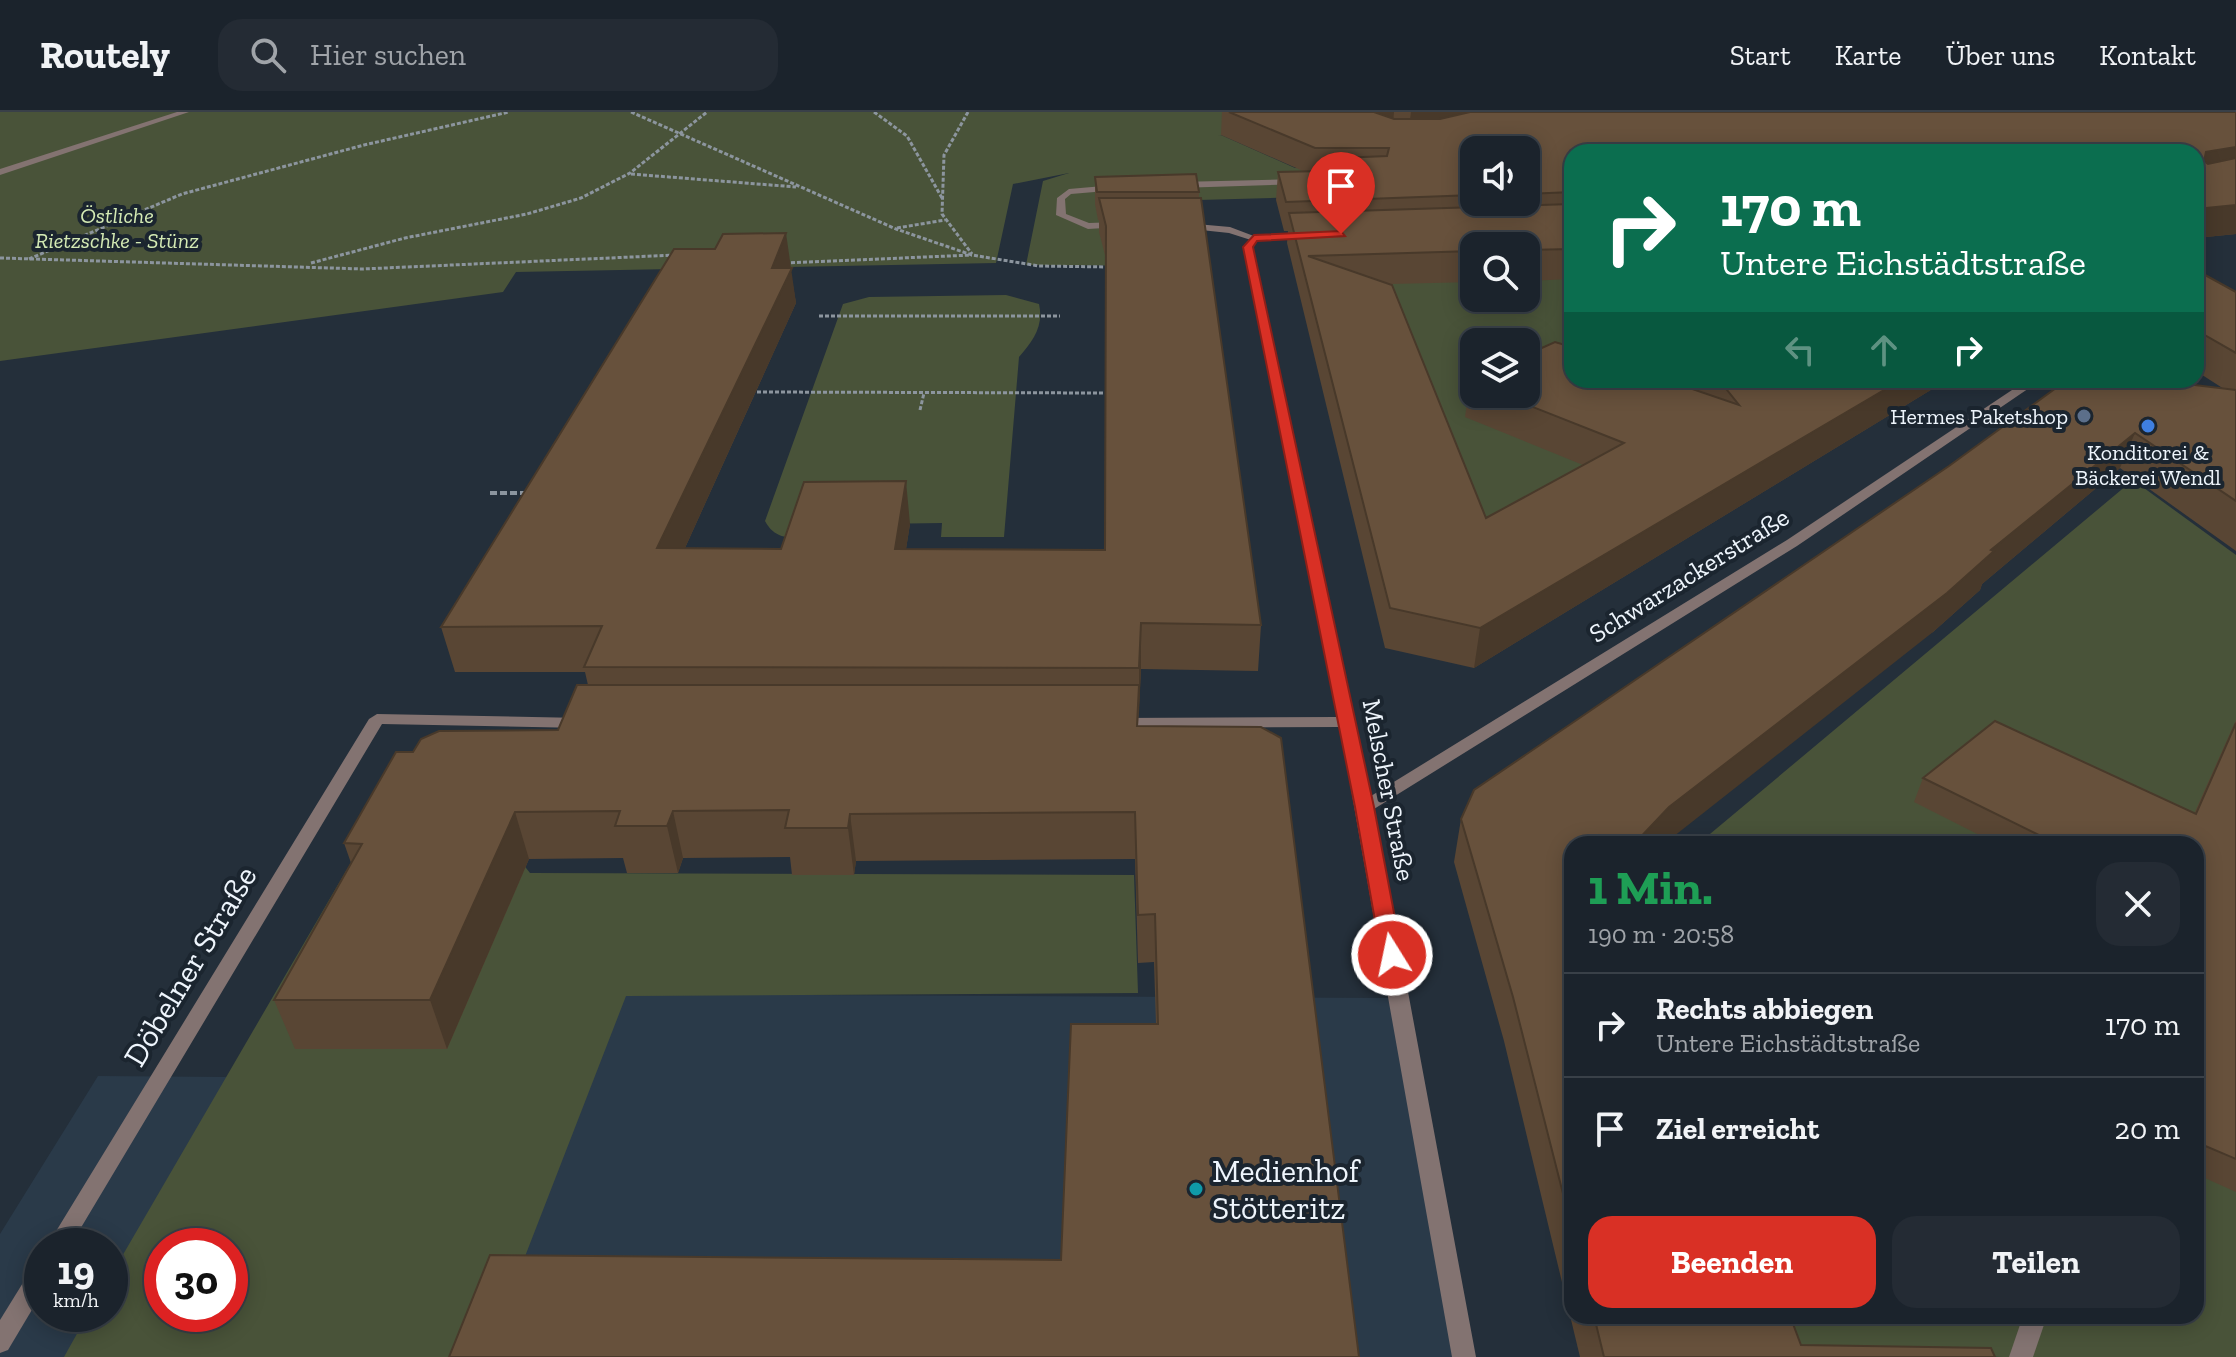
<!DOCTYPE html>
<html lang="de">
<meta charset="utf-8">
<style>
:root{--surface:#1b232c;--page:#242b34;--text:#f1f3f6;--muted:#a0a4a9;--line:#394048;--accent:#d93025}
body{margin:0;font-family:"Zilla Slab",serif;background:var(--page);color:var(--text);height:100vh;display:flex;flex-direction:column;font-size:30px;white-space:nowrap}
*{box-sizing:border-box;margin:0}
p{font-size:26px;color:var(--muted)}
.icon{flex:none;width:44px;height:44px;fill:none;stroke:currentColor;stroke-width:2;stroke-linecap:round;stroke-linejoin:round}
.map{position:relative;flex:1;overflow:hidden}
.details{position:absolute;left:1564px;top:724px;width:640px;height:488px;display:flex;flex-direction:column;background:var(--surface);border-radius:24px;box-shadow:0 4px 20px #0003,0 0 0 2px var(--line)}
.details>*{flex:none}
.top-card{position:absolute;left:1564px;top:32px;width:640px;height:244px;border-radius:24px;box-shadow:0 4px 20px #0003,0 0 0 2px var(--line);background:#0b6e4f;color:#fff;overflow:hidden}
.buttons{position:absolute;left:1460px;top:24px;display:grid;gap:16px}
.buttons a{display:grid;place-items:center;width:80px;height:80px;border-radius:16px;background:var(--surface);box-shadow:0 4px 20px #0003,0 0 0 2px var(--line);font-size:40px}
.speed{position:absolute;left:24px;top:1116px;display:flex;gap:16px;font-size:40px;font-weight:700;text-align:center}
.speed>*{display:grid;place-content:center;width:104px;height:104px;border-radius:50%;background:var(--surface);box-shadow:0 4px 20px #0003,0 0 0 2px var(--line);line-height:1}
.speed small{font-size:20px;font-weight:400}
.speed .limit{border:12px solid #d22;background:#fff;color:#111}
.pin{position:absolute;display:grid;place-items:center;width:68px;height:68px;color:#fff;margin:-82px -34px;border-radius:50% 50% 50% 0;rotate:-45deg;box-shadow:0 0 8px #0007}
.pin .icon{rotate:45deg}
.me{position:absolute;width:88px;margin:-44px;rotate:350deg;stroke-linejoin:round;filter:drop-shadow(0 0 6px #0008)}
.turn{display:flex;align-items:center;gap:28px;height:168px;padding:0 24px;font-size:36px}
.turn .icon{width:104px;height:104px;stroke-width:2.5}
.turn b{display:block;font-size:56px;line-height:68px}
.lanes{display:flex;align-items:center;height:76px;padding:0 24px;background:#0003;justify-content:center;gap:40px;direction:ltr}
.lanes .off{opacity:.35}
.round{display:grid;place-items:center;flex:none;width:84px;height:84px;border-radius:24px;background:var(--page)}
.overview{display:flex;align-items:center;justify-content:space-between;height:136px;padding:0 24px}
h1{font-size:48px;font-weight:700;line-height:60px;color:#1e9e55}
.action{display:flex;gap:16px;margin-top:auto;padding:16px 24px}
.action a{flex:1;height:92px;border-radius:24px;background:var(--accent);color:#fff;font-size:32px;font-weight:700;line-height:92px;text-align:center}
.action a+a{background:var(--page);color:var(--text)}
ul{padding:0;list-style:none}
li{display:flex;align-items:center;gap:24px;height:104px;padding:0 24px;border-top:2px solid var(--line)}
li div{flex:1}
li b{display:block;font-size:30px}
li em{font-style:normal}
header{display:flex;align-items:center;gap:48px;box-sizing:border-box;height:112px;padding:0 40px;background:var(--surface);border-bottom:2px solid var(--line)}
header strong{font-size:38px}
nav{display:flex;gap:44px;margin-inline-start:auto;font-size:28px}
.search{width:560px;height:72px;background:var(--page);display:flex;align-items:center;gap:20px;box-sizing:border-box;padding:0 28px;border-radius:24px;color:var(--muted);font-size:30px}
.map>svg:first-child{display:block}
</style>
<header>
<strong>Routely</strong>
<div class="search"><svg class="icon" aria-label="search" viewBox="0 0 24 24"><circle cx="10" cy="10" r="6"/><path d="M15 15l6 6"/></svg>Hier suchen</div>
<nav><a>Start</a><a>Karte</a><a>Über uns</a><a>Kontakt</a></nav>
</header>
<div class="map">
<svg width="2236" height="1245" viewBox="0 0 2236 1245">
<rect width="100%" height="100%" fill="#242f3a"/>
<!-- built -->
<path fill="#2a3a49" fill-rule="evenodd" d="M600,882l790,4 64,359h-1454v-123l98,-158 467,4zM42,1134h68v68h-68zM162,1134h68v68h-68z"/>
<!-- green -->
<g fill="#495339" fill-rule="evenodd">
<path d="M0,0h1304l-90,25 7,-2 74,33 179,-6v30l-275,8 -8,66 -165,-1 17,-84 26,-8 -56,11 -17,79 -480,9 -13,20 -503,69z"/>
<path d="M1572,164v104h212l-314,149 -91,-246 95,-3v18h52v-20zM1474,230h52v52h-52z"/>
<path d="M1006,183l33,9c5,22 -6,37 -20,53l-15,180h-63l1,-14 -133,2 -4,13c-18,0 -31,0 -40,-17l78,-217 26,-7z"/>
<path d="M2133,368l103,75v802h-233l-238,-8 -10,-33h441v-472h-498z"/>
<path d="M454,665l76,96 604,2 4,118 -512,3 -140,361h-422l24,-43h22v-37l283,-487zM162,1134h68v68h-68z"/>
</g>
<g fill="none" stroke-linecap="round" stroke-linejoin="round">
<!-- path-far1 -->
<g stroke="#8c959e" stroke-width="3" stroke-dasharray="4 2" stroke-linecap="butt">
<path d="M631,0l265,117 76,26 67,11 73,1"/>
<path d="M874,0l33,24 35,62"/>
<path d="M968,0l-24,43 -2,59 30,40"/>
<path d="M631,62l165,13"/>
<path d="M897,116l48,-8"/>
<path d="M0,146l363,11 313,-14"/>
<path d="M29,147l153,-65 182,-49 145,-33"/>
<path d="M311,151l94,-25 122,-24 54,-16 49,-25 77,-61"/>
<path d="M785,151l187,-8"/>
<path d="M819,204h241"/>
<path d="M757,280l348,1"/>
<path d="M920,298l4,-17"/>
</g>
<!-- path -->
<path stroke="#8c959e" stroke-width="4" stroke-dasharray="7 3" stroke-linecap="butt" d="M490,381h40"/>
<!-- service -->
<g fill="#837371" fill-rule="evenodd">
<path d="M1299,67l4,3 -1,2 -124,4 -4,-3 4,-3z"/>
<path d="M1115,73l3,1v4l-47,4 -6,5 1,15 23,9 29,-1 5,3 -2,2 -33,2 -32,-14 1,-17 12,-9z"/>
<path d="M1185,111l45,4 29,11 -5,3 -25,-8 -47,-5 -2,-2z"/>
<path d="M2023,1204h24l-14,41h-24z"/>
</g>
<!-- minor -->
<g fill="#837371" fill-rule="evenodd">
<path d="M1307,120l5,3 -2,2 -53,4 -4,6 118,549 416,-256 240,-160h14l-244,166 -423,263 102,548h-24l-112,-630 -223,1 -8,-5 8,-5 221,-1 -95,-470 11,-12z"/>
<path d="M377,602l205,4 8,5 -8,5 -200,-4 -312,522h-23l322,-527z"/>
<path d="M42,1150v31l-34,57 -8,3v-33l34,-55z"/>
</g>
<!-- tertiary -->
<path fill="#837371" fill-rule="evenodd" d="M177,0h12l-189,63v-6z"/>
</g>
<!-- wall -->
<g fill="#594634" fill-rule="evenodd">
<path d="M1222,0h1014v122l-40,4v-86h-624v127l-46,2v-35h-52v36l-83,2 95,234 97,-53 -118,-48 5,-35 4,-2v14h52l166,-5 -6,-9h256l-7,4 -1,4 -460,280 -89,-20 -98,-405 1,-12h-4l-8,-31 2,-28 25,-1 -82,-36zM1474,38h52v52h-52z"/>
<path d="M1095,65l104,15v6l62,427 -3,46 -117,-2 -3,57 143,12 -220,522 95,-236 -2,-62 -16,1 -3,-104 -279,2 -2,14h-62l-2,-18 -107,1 -5,15h-51l-4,-15 -94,1 -82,190h-152l-21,-49 77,-137 -7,-20 69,-91 145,-22 30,-45 -3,-13h-130l-14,-45 349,-359 6,35 -111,245 96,1 129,-25 -4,25 199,1 1,-291 -7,-27v-12h-1l-3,-16z"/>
<path d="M2196,158l40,22v259l-116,-83 -138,116 -2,6 -47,42 -361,212v472h218l11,29 194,12h-415l-76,-316 -50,-179 7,-43 488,-353 275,-77 -28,-18z"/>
<path d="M2236,608v472l-40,-18v-330h-199l-83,-42 9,-24 271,36z"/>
</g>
<!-- shaded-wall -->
<g fill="#48392a">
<path d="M1367,0h27l-1,12z"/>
<path d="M1411,0h61l-64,25z"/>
<path d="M2236,35v24l-40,9 10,-28z"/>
<path d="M2236,93v29l-40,4v-29z"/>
<path d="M786,121l10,70 -131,289 -8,-44z"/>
<path d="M1901,268h41l-7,4 -1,4 -460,280 6,-40z"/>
<path d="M2135,321l-15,35 -138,116 -2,6 -47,42 -269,212h-30l35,-37z"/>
<path d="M906,369l4,43 -11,69 -4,-44z"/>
<path d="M1141,511v46l-2,45v-46z"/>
<path d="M673,699l10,47 -5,15 -11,-47z"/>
<path d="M515,700l14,47 -82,190 -17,-49z"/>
<path d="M850,702l6,47 -2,14 -6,-47z"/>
</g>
<!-- building -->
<g fill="#67513c" stroke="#48392a" stroke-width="2">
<path d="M1229,0h145l20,7h46l30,-7h766v35l-30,5 -2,9 4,3 28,-6v47l-40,4v-57h-624v40l-46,2v-44h-52v45l-188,7 -8,-30 90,-2 -28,-12 47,-2 2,-8h-74z"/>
<path d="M1196,62l3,18h-102l-2,-15z"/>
<path d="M1099,86h102l60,427 -120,-2 -2,45 -555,-1 18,-41 -161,1 233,-378h41l8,-15 63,-1 -14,35h20l-135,280 124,1 23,-67 102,-1 -11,68 210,1 1,-324z"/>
<path d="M1572,92v45l-46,1v-4h-52v5l-166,5 84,29 94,233 138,-75 -124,-49h26v-39l29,-13 17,5v33h94l73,25 -20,-25h182l-421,248 -90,-20 -101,-395z"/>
<path d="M2196,158l40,22v61l-40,-23z"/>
<path d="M2067,268h86l83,10v111l-101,-68 -144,117 3,1 -47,42 -278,214 -35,37h-62v385l-59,-232 -52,-178 13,-29 475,-324z"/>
<path d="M577,573h562l-2,41 124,1 20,11 78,619h-910l41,-102 571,5 10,-236h87l-3,-110 -17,1 -3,-103 -285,2 -2,14h-63l4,-18 -116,1 -6,15h-52l5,-15 -105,1 -85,188h-156l88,-156 -18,-1 52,-91h17l8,-13 18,-8 119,-1z"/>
<path d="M1995,609l201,93 40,-91v436l-40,-17v-298h-139l-134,-66z"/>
<path d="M1594,1204h196l11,29 190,3 4,9h-391z"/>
</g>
<!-- route -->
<path fill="#d93025" stroke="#8d1f18" stroke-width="2" d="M1341,119l4,5 -88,5 -4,6 121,560 28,148 -10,7 -11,-7 -26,-148 -112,-560 11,-12z"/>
<!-- markers -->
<circle fill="#5c6f8a" stroke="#1b252f" stroke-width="3" cx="2084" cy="304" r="8"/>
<circle fill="#3f7fe0" stroke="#1b252f" stroke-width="3" cx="2148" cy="314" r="8"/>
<circle fill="#0f9aa8" stroke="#1b252f" stroke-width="3" cx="1196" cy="1077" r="8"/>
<g text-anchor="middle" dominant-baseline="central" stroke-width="8" stroke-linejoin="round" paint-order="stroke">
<!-- far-park labels -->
<g font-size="22" font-style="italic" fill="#d4eab4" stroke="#1b252f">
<text x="117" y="103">Östliche<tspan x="117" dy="25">Rietzschke - Stünz</tspan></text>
</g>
<!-- far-poi labels -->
<g font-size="22" fill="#eef5fc" stroke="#1b252f" text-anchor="end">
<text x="2068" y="304">Hermes Paketshop</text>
<text x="2148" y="340" text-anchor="middle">Konditorei &amp;<tspan x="2148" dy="25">Bäckerei Wendl</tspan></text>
</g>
<!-- street labels -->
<g font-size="26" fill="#eef5fc" stroke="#1b252f">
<text transform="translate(1689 463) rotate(-32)">Schwarzackerstraße</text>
<text transform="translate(1389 678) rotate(79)">Melscher Straße</text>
</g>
<!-- near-street labels -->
<g font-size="32" fill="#eef5fc" stroke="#1b252f">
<text transform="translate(190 854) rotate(-59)">Döbelner Straße</text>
</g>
<!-- near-poi labels -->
<g font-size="32" fill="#eef5fc" stroke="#1b252f" text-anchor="start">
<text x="1212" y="1059">Medienhof<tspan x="1212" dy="37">Stötteritz</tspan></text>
</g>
</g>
</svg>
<div class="buttons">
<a><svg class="icon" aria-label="sound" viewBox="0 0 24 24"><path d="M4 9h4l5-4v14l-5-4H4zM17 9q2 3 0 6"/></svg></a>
<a><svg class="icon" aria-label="search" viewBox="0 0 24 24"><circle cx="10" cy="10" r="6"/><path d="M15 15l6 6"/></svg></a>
<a><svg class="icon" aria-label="layers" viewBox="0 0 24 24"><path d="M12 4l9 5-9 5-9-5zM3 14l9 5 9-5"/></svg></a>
</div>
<div class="speed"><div>19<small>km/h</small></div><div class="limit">30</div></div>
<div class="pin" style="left:1341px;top:122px;background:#d93025"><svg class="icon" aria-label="arrive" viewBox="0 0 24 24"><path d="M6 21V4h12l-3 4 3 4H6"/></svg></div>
<svg class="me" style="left:1392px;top:843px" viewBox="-20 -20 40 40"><circle r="17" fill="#d93025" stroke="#fff" stroke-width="3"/><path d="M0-11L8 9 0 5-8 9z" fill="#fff"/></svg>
<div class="top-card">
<div class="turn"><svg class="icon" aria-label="right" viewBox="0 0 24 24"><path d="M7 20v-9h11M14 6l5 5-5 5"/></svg><div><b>170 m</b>Untere Eichstädtstraße</div></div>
<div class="lanes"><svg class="icon off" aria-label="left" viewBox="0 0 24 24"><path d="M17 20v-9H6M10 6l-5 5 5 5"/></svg><svg class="icon off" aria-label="ahead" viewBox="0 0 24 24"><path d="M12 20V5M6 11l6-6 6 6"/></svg><svg class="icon" aria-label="right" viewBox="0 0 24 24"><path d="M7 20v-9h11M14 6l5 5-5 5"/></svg></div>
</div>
<section class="details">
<div class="overview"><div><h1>1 Min.</h1><p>190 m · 20:58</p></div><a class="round"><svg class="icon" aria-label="close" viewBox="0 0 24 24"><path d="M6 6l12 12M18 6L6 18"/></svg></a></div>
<ul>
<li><svg class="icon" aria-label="right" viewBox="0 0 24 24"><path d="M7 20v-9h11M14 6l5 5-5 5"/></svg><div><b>Rechts abbiegen</b><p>Untere Eichstädtstraße</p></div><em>170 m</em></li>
<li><svg class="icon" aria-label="arrive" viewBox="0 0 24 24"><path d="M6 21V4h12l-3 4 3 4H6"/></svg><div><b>Ziel erreicht</b></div><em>20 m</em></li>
</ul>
<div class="action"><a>Beenden</a><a>Teilen</a></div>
</section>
</div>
